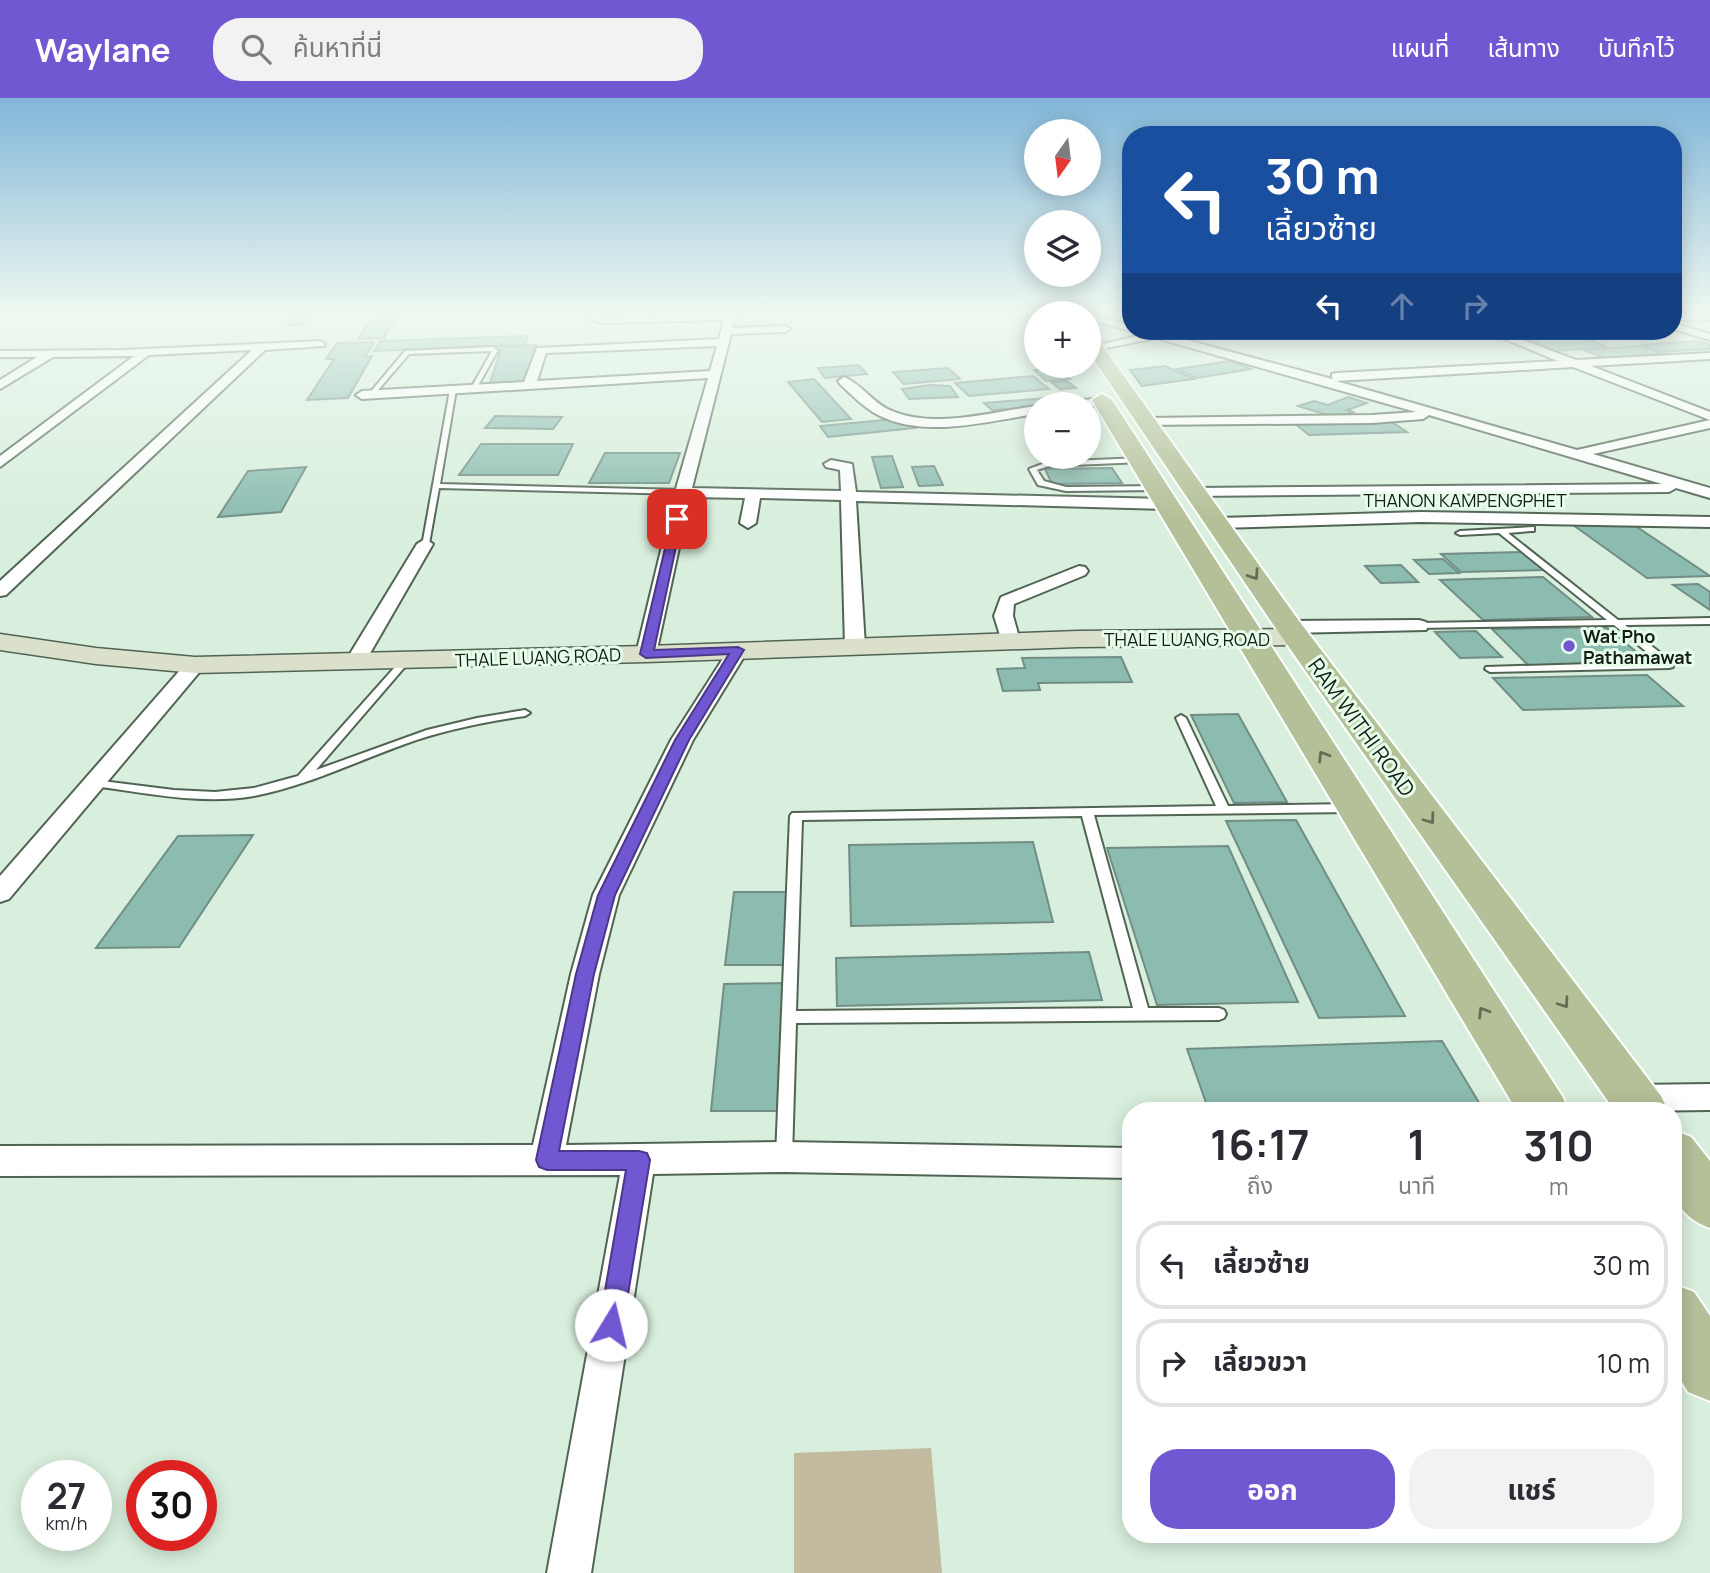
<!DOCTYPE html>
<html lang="th">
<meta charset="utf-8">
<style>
:root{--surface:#fff;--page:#f2f2f3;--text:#2b2b33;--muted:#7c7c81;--line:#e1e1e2;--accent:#7157d1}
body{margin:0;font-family:Manrope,"Noto Sans Thai",sans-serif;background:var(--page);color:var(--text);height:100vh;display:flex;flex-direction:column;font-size:26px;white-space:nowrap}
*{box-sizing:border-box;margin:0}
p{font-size:23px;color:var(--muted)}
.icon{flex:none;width:38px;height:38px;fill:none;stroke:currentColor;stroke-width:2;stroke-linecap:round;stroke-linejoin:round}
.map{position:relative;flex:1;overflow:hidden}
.panel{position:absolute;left:1122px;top:1004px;width:560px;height:441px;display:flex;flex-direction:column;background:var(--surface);border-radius:28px;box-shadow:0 4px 18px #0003}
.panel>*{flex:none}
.top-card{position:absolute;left:1122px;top:28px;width:560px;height:214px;border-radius:28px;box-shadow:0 4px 18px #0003;background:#1a4fa0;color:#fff;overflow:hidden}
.needle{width:46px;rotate:194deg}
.buttons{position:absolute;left:1024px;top:21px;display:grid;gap:14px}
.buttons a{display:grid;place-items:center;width:77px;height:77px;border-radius:50%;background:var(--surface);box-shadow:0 4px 18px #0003;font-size:35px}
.speed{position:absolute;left:21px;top:1362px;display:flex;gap:14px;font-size:35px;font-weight:700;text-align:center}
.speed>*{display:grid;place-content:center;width:91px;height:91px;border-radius:50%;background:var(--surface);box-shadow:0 4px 18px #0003;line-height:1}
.speed small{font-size:18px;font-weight:400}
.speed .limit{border:10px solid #d22;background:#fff;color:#111}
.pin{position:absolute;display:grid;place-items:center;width:60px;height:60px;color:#fff;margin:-30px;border-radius:14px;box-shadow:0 4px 10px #0006}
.me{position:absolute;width:77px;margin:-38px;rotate:9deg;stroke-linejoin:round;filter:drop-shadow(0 0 5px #0008)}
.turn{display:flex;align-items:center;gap:24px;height:147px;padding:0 28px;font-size:32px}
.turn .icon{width:91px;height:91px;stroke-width:2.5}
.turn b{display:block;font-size:49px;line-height:60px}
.lanes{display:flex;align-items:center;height:66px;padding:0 28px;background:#0003;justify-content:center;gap:35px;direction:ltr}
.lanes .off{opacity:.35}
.eta{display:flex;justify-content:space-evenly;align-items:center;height:119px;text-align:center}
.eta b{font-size:42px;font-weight:700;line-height:49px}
.action{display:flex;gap:14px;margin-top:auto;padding:14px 28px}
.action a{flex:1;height:80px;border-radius:28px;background:var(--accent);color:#fff;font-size:28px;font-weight:700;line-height:80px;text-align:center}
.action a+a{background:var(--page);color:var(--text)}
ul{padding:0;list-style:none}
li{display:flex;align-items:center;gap:21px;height:88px;margin:0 14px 10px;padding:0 14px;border:4px solid var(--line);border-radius:28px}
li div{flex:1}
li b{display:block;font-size:26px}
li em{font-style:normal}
header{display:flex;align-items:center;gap:42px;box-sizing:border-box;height:98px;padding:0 35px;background:var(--accent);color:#fff}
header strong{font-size:33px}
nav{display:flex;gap:38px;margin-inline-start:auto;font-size:24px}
.search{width:490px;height:63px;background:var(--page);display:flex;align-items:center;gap:18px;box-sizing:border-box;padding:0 24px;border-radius:28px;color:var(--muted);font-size:26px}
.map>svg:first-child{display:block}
</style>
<header>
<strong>Waylane</strong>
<div class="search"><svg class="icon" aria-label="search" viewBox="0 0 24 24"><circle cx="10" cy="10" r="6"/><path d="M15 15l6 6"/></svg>ค้นหาที่นี่</div>
<nav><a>แผนที่</a><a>เส้นทาง</a><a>บันทึกไว้</a></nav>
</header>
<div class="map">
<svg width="1710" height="1475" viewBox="0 0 1710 1475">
<rect width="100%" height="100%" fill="#d9efdd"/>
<!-- green -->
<path fill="#c2bb9f" d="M931,1350l11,125h-148v-120z"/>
<!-- building -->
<g fill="#8cbcb0" stroke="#718d86" stroke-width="2">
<path d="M296,215h12l-6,12h-14z"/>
<path d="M394,222l-10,18 -26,1 12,-18z"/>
<path d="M1167,233h51l-38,5z"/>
<path d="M1514,233h26l14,5 -23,2z"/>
<path d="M1559,233h25l12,4 -22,2z"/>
<path d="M528,238l-3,9 -151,6 7,-10z"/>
<path d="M1580,238l27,11 -52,4 -27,-11z"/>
<path d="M1699,243l11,4v4l-51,3 -18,-7z"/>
<path d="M374,244l-9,15 7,-1 -24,42 -41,2 27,-41h-8l11,-16z"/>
<path d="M536,247l-10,38 -37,2 13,-38z"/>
<path d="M1641,248l22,8 -59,4 -21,-8z"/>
<path d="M1230,263l21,8 -54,9 -20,-9z"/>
<path d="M859,267l8,9 -42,4 -7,-10z"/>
<path d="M1165,268l29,13 -52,7 -12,-16z"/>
<path d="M948,270l12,11 -56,5 -11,-12z"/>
<path d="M1056,270l14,11 -24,2 -12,-11z"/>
<path d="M1033,278l16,13 -80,7 -14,-13z"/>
<path d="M814,281l37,40 -29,3 -34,-40z"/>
<path d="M1067,283l9,7 -16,1 -9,-7z"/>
<path d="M930,287l20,1 8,11 -49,2 -7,-10z"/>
<path d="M1059,299l9,7h-32v3l-44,3 -8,-7z"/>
<path d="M1348,299l19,6 -20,7 6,2 -16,6 -39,-12 16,-5 14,4z"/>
<path d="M495,318l67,1 -9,12 -68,-1z"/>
<path d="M905,320l10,10 -87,9 -8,-11z"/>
<path d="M1389,322l18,12 -98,3 -15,-12z"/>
<path d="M481,346h92l-15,31h-99z"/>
<path d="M605,355h75l-11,30h-80z"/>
<path d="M892,358l11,31 -22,1 -9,-31z"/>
<path d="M934,368l9,19 -24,1 -7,-19z"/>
<path d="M306,369l-25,45 -63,5 30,-46z"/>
<path d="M1112,370l10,15 -70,1 -7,-15z"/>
<path d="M1631,425l79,53 -63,2 -74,-53z"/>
<path d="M1522,454l22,18 -83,2 -20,-18z"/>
<path d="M1443,461l16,14 -30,1 -15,-14z"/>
<path d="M1401,467l17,17 -37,1 -16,-17z"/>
<path d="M1543,479l49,40 -109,3 -43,-40z"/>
<path d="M1698,486l12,8v18l-37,-25z"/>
<path d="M1606,529l44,36 -121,3 -37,-37z"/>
<path d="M1476,533l26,26 -42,1 -25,-26z"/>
<path d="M1121,559l11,25 -94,1 2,7 -37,1 -6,-22 28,-1 -3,-10z"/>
<path d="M1647,577l36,31 -160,4 -30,-32z"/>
<path d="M1238,616l49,88 -53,1 -43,-88z"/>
<path d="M1296,722l109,196 -86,2 -93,-197z"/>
<path d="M253,737l-74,112 -83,1 82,-112z"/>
<path d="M1033,744l20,80 -202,4 -2,-81z"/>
<path d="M1228,748l70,156 -141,3 -50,-157z"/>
<path d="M734,794h56l-5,73h-60z"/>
<path d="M1089,854l13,48 -265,6 -1,-48z"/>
<path d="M787,885l-6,128h-70l13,-127z"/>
<path d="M1442,943l42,70h-275l-22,-62z"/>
</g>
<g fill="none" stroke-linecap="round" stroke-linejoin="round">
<defs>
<g id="lane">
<path d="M493,249l5,3 -23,41 -5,-1 22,-39 -83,3 -36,42 -5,-1 37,-44z"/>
<path d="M453,290l3,2 -16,94 243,6 4,2 -4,2 -244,-6 -10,56 -7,2 28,-156z"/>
<path d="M1140,360l4,2 -1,2 -94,4 -12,4 7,11 22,6 93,-1 4,2 -1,2 -96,1 -28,-6 -9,-16 19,-7z"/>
<path d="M1534,429v4h-3l-23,2 110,87 92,-2v6l-85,1 48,38v4l-4,1 -179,4 -5,-3 1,-2 173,-5 -45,-37 -198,3 -2,-2 5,-3 188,-3 -108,-87 -39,2 -4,-2 4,-2z"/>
<path d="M406,559l3,1v4l-93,108 111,-40 50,-12 48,-8 5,3 -5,3c-41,6 -81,14 -120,28 -50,18 -99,42 -151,52 -53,9 -108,-3 -160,-10l-6,-3 6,-3 80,10 41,2 39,-4 44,-12 105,-118z"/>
<path d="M1181,617l5,3 42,88 124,-2 6,4 -6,4 -258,3 54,193h71l5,2 2,4 -2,4 -5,2 -423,3 -4,134 -2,5 -6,2 -6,-2 -2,-5 14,-341 2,-3 424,-7 -40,-88zM1082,718l51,192 -337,3 6,-191z"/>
</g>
<g id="street">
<path d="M589,215h10l-1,2 5,2 133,-4 -4,15 53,-2 5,3 -5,3 -54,2 -39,154 149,3 -1,-21 -14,-3 -2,-3 7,-4 21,4 4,28 311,7 8,5 -8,5 -311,-8 9,145 -10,6 -10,-6 -4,-146 -81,-2 -4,25 -8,5 -8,-5 5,-25 -55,-1 -34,157 -10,6 -7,-2 -3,-4 39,-162 33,-114 -346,21 -6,-4 6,-4 162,-9 13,-34 182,-9 5,-19 -121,3 -15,-4zM717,248l-7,25 -173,10 9,-28z"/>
<path d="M1088,215l42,12 2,6 -44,-12z"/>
<path d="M1710,215v6l-37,2v-6z"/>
<path d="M1673,225l37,11v6l-37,-11z"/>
<path d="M1135,233l22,1 175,47v-5l4,-1 222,-12 -73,-30h14l77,29 134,-7v6l-119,7 119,46v8l-137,-53 -237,14 241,69 133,-30v8l-117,26 117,34v10l-34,-10 -7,4 -477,4 -3,-3 3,-3 5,-2 465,-4 -233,-69 -6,4 -51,4 -229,2 -2,-3 7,-4 224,-3 44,-3 -260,-74 -60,12 -6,-3 52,-12z"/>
<path d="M320,243l5,3 -1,2 -59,4 -259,245 -6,1v-15l252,-231 -103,5 -149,112v-11l134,-100 -81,1 -53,32v-9l37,-23h-37v-6l123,-1z"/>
<path d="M844,279c18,7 29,27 48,34 44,18 99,1 144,-5v8c-49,7 -111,25 -158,1 -15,-8 -26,-20 -38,-31l-2,-3z"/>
<path d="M1104,300l4,1v6l-20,2v-3h-11l6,-4z"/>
<path d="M1421,414l289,5v10l-289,-5 -202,6 -8,-5 8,-5z"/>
<path d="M425,441l8,5 -68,118 -3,4h-14l-3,-4 72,-118z"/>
<path d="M1079,468l6,1 3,4 -3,4 -71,29 -1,12 7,25 -3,4h-14l-9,-29 7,-19z"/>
<path d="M1419,522l7,2 2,4 -2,4 -137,3 -9,-6 9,-6z"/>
<path d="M738,546l10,6 -55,90 -74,155 -20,79 -33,171 218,-3 346,6v30l-346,-6 -131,2 -62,399h-44l73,-398 -620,1v-30l533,-1 38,-171 22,-79 78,-155 60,-94z"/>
<path d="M195,561l7,2 3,4 -3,4 -193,230 -9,3v-26l188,-215z"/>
<path d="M1710,986v26l-77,1 -11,-4 -5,-9 5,-9 11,-4z"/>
</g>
<path id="secondary" d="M1296,531l10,2 4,6 -4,6 -10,2 -218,2 -432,15 -451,11 -99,-9 -96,-14v-16l96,14 99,9 451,-11 432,-15z"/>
<g id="primary">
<path d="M1088,235l6,1 205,287 362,475 7,15h-53l-336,-478 -191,-282z"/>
<path d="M1102,296l10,6 450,696 7,15h-52l-425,-711z"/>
<path d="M1673,1032l18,7 19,24v67c-48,-18 -37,-55 -37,-98z"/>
<path d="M1673,1186l21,8 16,24v85l-22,-9 -15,-25z"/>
</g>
</defs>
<!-- lane casing -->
<use href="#lane" stroke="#516454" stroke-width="4"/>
<!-- street casing -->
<use href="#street" stroke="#516454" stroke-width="4"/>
<!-- secondary casing -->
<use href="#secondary" stroke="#516454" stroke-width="3"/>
<!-- primary casing -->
<use href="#primary" stroke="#fff" stroke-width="4"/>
<!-- lane -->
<use href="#lane" fill="#fff" fill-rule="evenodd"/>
<!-- street -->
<use href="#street" fill="#fff" fill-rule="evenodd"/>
<!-- secondary -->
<use href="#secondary" fill="#dae0cc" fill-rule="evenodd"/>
<!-- primary -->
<use href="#primary" fill="#b4c098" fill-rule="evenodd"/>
</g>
<!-- one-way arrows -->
<defs><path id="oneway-chevron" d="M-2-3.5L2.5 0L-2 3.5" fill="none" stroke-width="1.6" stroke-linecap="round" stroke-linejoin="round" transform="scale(1.75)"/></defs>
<g stroke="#646e56">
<use href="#oneway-chevron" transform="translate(1254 477) rotate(56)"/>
<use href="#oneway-chevron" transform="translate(1323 658) rotate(-122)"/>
<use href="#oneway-chevron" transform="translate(1430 721) rotate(54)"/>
<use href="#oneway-chevron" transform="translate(1564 905) rotate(54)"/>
<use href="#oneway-chevron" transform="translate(1483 914) rotate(-122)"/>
</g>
<!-- sky -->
<linearGradient id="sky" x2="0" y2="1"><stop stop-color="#81b6d8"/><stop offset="0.51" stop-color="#eef8f0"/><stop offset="1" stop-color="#eef8f0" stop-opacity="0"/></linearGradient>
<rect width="1710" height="422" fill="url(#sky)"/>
<!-- route -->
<path fill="#7157d1" stroke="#493988" stroke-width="2" d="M677,418l5,3 -28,131 84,-3 6,3 -55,90 -74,155 -21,79 -35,177h80l8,2 3,7 -27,165 -3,9 -9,4 -9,-4 -3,-9 27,-155h-79l-8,-3 -3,-7 40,-186 22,-79 77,-155 54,-86 -83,4 -6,-4 32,-135z"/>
<!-- markers -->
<circle fill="#7157d1" stroke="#e6fdea" stroke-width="2.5" cx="1569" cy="548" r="7"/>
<g text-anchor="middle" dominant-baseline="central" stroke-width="6" stroke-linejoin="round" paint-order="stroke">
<!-- far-street labels -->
<g font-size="18" fill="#141c15" stroke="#e6fdea">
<text x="1465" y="402">THANON KAMPENGPHET</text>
<text x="1187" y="541">THALE LUANG ROAD</text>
<text transform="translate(538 559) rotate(-2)">THALE LUANG ROAD</text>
</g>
<!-- far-poi labels -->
<g font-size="18" font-weight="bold" fill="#141c15" stroke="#e6fdea" text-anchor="start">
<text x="1583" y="538">Wat Pho<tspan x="1583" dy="21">Pathamawat</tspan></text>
</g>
<!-- street labels -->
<g font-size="21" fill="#141c15" stroke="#e6fdea">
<text transform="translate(1362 629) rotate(54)">RAM WITHI ROAD</text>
</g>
</g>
</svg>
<div class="buttons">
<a><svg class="needle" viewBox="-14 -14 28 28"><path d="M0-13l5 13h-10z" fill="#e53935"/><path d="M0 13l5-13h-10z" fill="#7c7c81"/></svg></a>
<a><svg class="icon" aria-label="layers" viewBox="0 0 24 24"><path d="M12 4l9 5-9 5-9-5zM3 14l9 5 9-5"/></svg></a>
<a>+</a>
<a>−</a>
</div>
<div class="speed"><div>27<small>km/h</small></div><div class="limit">30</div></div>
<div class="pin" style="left:677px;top:421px;background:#d93025"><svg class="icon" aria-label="arrive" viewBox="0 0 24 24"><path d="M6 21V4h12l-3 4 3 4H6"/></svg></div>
<svg class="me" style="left:611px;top:1227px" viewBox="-20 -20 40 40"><circle r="19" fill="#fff"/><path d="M0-13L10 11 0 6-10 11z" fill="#7157d1"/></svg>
<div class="top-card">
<div class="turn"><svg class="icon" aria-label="left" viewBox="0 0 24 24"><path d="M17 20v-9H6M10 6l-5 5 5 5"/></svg><div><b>30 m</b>เลี้ยวซ้าย</div></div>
<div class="lanes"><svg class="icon" aria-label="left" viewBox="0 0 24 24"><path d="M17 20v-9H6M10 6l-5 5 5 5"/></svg><svg class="icon off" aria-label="ahead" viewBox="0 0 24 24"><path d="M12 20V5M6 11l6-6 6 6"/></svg><svg class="icon off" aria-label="right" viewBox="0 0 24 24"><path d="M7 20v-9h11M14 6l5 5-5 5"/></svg></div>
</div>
<section class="panel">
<div class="eta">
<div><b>16:17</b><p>ถึง</p></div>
<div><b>1</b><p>นาที</p></div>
<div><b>310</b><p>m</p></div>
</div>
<ul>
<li><svg class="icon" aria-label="left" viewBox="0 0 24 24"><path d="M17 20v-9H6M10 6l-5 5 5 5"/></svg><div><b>เลี้ยวซ้าย</b></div><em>30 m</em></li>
<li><svg class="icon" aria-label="right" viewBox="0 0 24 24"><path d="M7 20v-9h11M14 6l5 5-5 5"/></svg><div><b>เลี้ยวขวา</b></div><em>10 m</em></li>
</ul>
<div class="action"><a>ออก</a><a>แชร์</a></div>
</section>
</div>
